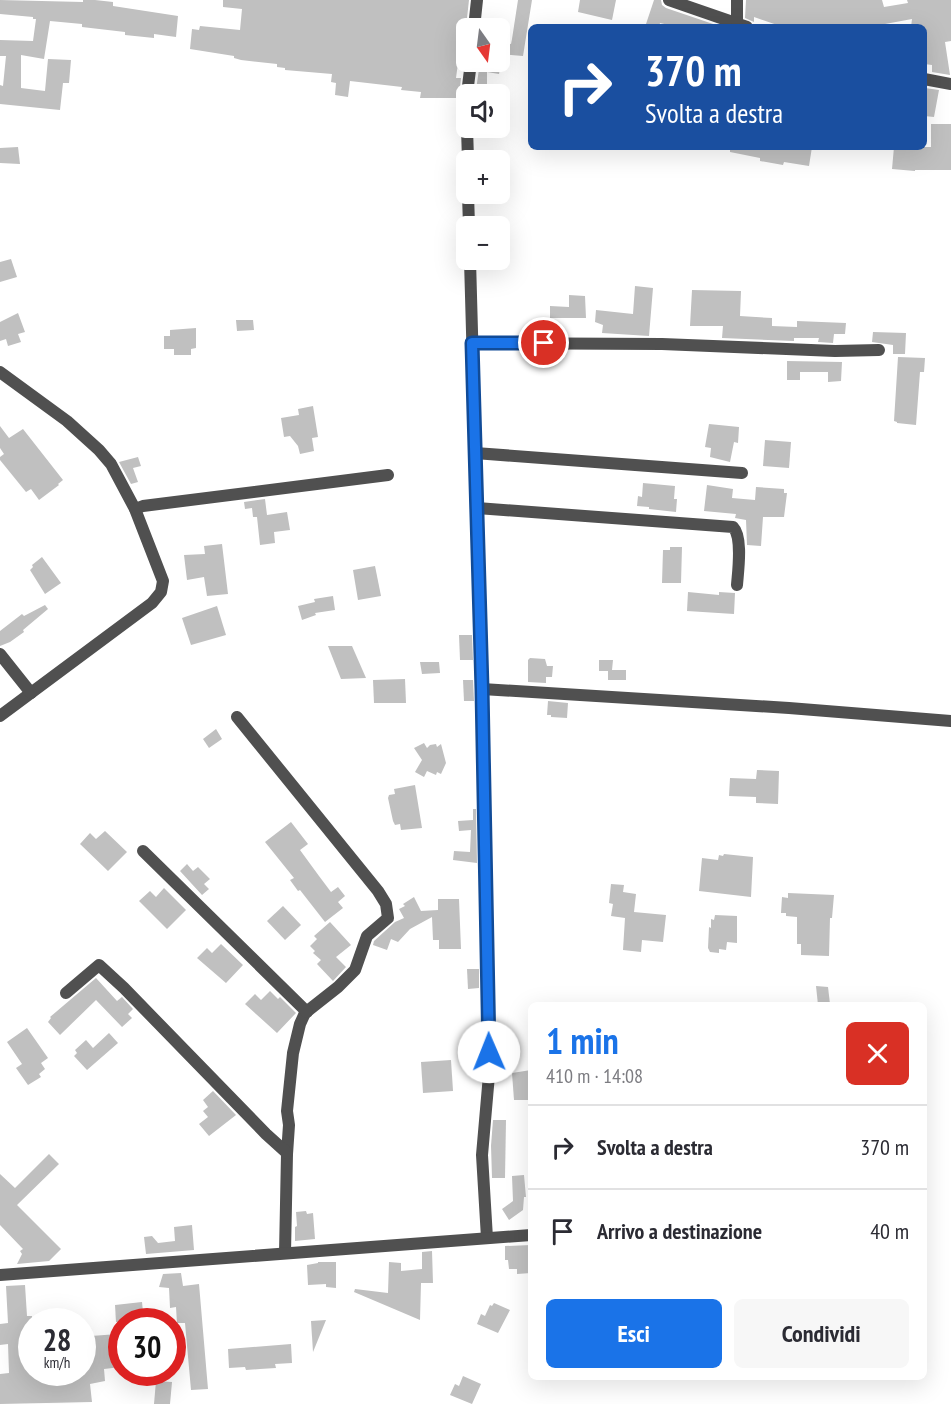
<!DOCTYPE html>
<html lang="it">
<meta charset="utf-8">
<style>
:root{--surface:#fff;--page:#f7f7f7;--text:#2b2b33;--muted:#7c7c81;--line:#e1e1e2;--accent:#1a73e8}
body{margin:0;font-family:"PT Sans Narrow",sans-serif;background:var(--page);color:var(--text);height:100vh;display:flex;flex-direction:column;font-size:22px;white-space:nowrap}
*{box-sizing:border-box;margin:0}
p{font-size:20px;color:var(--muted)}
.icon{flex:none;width:33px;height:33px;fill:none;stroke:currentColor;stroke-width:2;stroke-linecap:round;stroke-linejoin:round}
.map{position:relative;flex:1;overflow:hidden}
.side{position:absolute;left:528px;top:1002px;width:399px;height:378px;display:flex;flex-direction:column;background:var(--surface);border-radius:9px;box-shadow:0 6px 24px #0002}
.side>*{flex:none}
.hud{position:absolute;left:528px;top:24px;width:399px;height:126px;border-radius:9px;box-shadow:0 6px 24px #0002;background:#1a4fa0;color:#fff;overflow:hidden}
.needle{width:39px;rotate:166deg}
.controls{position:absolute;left:456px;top:18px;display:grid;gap:12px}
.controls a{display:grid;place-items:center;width:54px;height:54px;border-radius:9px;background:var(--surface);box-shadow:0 6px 24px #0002;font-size:30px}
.speed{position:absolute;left:18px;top:1308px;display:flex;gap:12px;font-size:30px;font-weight:700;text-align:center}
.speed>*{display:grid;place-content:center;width:78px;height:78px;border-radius:50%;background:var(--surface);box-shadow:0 6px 24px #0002;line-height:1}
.speed small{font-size:15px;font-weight:400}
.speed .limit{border:9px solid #d22;background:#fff;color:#111}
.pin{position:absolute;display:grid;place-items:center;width:51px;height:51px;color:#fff;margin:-26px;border:3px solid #fff;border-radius:50%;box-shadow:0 2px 6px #0007}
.me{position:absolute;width:66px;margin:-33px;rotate:359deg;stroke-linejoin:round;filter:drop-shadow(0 0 4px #0008)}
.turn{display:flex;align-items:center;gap:21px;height:126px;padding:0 18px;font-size:27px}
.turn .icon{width:78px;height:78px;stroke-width:2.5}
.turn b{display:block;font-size:42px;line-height:51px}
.round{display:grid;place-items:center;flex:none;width:63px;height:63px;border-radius:9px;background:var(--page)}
.summary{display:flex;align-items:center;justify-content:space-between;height:102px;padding:0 18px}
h1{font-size:36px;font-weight:700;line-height:45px;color:var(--accent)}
.cta{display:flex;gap:12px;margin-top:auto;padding:12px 18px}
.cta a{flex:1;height:69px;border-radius:9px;background:var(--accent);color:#fff;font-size:24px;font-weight:700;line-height:69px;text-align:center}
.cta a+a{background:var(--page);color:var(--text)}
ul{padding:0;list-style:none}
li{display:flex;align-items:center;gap:18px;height:84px;padding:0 18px;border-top:2px solid var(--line)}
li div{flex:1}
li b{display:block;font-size:22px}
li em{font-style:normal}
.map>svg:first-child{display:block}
</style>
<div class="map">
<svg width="951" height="1404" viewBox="0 0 951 1404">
<rect width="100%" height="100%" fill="#fff"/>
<!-- building -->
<g fill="#c0c0c0">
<path d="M0,0l83,2v-2h12l18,2v4l65,10 -2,21 -22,-3v4l-29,-3v-3l-43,-5v-3l-32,-3 -6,38 -23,-4v33l24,3 3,-32 23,1 -2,23h-6l-3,27 -60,-6v-19l3,1 3,-30h-6v-16l33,1 3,-22h-3v-2l-33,-3z"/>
<path d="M223,0h246l-3,27v22l-6,-1 -4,30h5l-2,20h-39l1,-6 -20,-2 1,-3 -52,-6 -2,16 -13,-2 1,-12 -5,-1 1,-8 -47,-4v-2l-8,-1v-3l-36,-4 -7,-2v-2l-44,-7 2,-20 7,1 1,-4 40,4 2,-21 -19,-2z"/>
<path d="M518,0h14l-9,56 -23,-2v-12l11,2 1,-5z"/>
<path d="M580,0h36l-4,20 -34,-8z"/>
<path d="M654,0h7l1,5 4,3 50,17v2h-39l-17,-4 -1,4h-14z"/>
<path d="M746,0h136l2,7 24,-4 -1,-3h44v41l-6,1 5,33 -18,-3v-7l-8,-1v-37h-13l1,-8 -27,5v3h-102l-29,-10v5l-9,-4z"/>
<path d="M480,62h21l-2,12 -12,-2v18h-11z"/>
<path d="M925,88l14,2 -5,27 -10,-1 2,-11h-2z"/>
<path d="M931,124h20v46h-36v1l-23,-2 2,-22h37z"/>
<path d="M18,147l2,17 -20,-1v-15z"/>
<path d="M730,147h82l-3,19 -25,-4 -1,3 -23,-4v-3l-30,-6z"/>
<path d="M11,259l6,18 -17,5v-20z"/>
<path d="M635,286l18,2 -4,48 -47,-3 1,-8 -8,-3 1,-12 37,4z"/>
<path d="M692,290l49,1 -1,25 32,2v8l25,1v-6l49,2 -1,11h-11l-1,9 -15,-1 1,-4h-25v3l-72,-3 1,-12h-33z"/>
<path d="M569,295l16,1 1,22h-36v-12l19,1z"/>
<path d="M18,313l7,19 -7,2 3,8 -13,4 -2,-7 -6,2v-19z"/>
<path d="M236,320h17l1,10 -17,1z"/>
<path d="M196,328v20l-5,1v6h-17v-6h-10v-13h6v-6z"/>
<path d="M873,332l33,1 -1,21h-12v-9l-21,-3z"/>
<path d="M898,357l27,1 -1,14h-4l-4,53 -19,-2v-1l-3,-1z"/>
<path d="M787,361l55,1 -1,19 -13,1v-10h-28v8h-13z"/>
<path d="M313,406l5,31 -6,1 2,13 -14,3 -2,-8 -8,-10 -6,1 -3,-19 18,-3 -1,-6z"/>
<path d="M709,424l30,3 -1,16 -4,-1 -4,20 -20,-5 1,-9 -6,-1z"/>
<path d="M0,426l9,12 14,-9 40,51 -5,4 1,1 -20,15 -8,-11 -5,3 -26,-32v-3l4,-3 -4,-6z"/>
<path d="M765,440l26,2 -2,26 -26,-2z"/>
<path d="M138,457l3,9 -8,2 5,14 -7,2 -12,-22z"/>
<path d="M643,483l32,3 -1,13h3l-1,13 -27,-3v-2l-12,-1 1,-10 4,1z"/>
<path d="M707,485l26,4 -1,9 23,2 1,-13 28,2v4h3l-3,24h-21l-2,29 -14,-1 -1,-25 -11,-2 1,-4 -32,-3z"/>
<path d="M265,499l2,16 20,-3 3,18 -16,2 1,11 -15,2 -3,-28h-4l-1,-9 -7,1 -1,-7z"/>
<path d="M222,544l6,50 -21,2 -3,-19 -17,3 -3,-25 21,-1 -1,-8z"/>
<path d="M670,547h12l-1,36h-19l1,-33h7z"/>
<path d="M42,557l19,26 -16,11 -15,-24 3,-3 -1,-2z"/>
<path d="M375,566l6,30 -23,4 -5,-30z"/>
<path d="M688,592l31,3v-3l16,1 -1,21 -47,-3z"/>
<path d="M333,596l2,14 -20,3 1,2 -14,5 -4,-14 17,-4 -1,-3z"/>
<path d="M45,605l3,4 -25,21 1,2 -14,10 -10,4v-15l22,-17 2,2z"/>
<path d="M217,606l9,29 -35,10 -9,-27z"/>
<path d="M459,635h13l1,25h-13z"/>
<path d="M328,646h24l14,32 -25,1z"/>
<path d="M530,658l15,1 2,7h6l-1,11h-6v6l-18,-1v-22z"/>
<path d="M599,660h14l-1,10h14v10h-18v-9h-9z"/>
<path d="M420,662h19l1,11 -18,1z"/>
<path d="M405,679l1,24h-32l-1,-23z"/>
<path d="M463,680h10l1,21h-10z"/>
<path d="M548,701l20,2 -1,15 -16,-1v-2h-4z"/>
<path d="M216,729l6,10 -13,9 -6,-9z"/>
<path d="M424,743l3,5 3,-3 6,-1 1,3 4,-3 5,19 -5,11 -4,-2 -1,3 -9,-4 -3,6 -9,-5 7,-12 -8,-12z"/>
<path d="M757,770l22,1 -1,33 -22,-1v-6l-27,-1 1,-18 26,1z"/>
<path d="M415,785l7,43 -21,2 -1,-6 -5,1 -2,-4 -5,-23 1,-3 6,-1 -1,-5z"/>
<path d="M473,809h3l1,54 -24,-3 1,-9 16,1 1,-22 -12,1 -1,-10 15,-1z"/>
<path d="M291,822l17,22 -8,6 19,26 12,16 7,-5 7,9 -7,6 5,6 -18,14 -25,-32 -2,1 -8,-11 4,-2 -29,-36z"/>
<path d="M105,831l22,21 -19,19 -28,-27 10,-11 6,6z"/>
<path d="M724,854l29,3 -2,40 -52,-6 3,-33 16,2 1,-5 4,1z"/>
<path d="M187,864l6,7 5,-4 12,12 -6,5 5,5 -7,6 -22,-24z"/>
<path d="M611,884l13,1 -1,7 13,2 -2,18 32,3 -3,27 -21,-2 -1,12 -18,-2 2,-32 -14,-2 2,-12 -4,-1z"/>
<path d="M164,888l22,22 -19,19 -28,-28 11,-10 6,6z"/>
<path d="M788,893l46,2 -2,23h-2l-1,38 -28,-1v-11h-4v-27l-11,-1v-3h-5l1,-16 6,1z"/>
<path d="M414,897l7,14 17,-1v-11h21l2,50h-22v-9h-6l-1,-23 -22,12 -12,13 -7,-3 -4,11 -14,-5 1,-4 21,-19 9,-4 -5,-9 6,-3 -2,-2z"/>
<path d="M283,906l18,19 -16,15 -18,-19z"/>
<path d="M715,915l22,1v27l-10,-1 -1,8 -7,-1v4l-9,-1 -2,-4 1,-21 2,1v-9l3,1z"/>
<path d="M330,922l21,23 -15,12 10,10 -13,14 -16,-17 4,-4 -8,-7 2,-2 -5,-5 7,-7 -3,-3z"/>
<path d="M221,944l22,21 -17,18 -29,-25 10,-10 5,5z"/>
<path d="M467,969h12v19l-11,1z"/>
<path d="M96,978l21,23 5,-4 11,12 -5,5 4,4 -10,9 -26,-27 -36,35 -12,-13 3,-4 -1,-1z"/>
<path d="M816,986l12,1 2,17 -12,1z"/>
<path d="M270,991l8,8 2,-2 16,16 -19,20 -32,-29 10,-10 6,6z"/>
<path d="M27,1028l21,30 -7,5 4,6 -6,5 2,3 -13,8 -12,-17 6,-4 -15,-22z"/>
<path d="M109,1033l9,10 -31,27 -13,-14 3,-3 -2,-3 11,-10 7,8z"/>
<path d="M451,1060l2,31 -30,2 -2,-31z"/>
<path d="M531,1070v30h-17l-2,-27z"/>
<path d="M213,1091l23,24 -27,21 -10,-12 9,-7 -5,-6 5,-4 -5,-7z"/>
<path d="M493,1120h13l-1,58h-13l-1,-32z"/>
<path d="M49,1154l10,10 -42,41 44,44 -12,12 -32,3 5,-10 -2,-3 3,-2 -23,-24v-51l15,14z"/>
<path d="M524,1175l2,22h-2l-1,13 -14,10 -7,-11 11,-8 -1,-25z"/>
<path d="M306,1211l1,3 6,-1 2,26 -20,2v-14l2,-1 -1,-14z"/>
<path d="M192,1225l2,25 -48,4 -2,-17 8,-1 6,7 17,-2 -1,-14z"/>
<path d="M531,1245v28l-14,1v-5h-8l-1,-9h-3v-14z"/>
<path d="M432,1251l1,32h-12l-1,37 -66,-28 1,-3 33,4 1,-31 12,1v8l21,-2v-17z"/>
<path d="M318,1262h18v26l-10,-1v-3l-18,1 -1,-20 11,-2z"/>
<path d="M181,1273l2,13 16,-2 9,105 -17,1 -6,-67h-8l-1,-16 -6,1 -1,-20 -10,-1 4,-13z"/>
<path d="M25,1285l2,31h5v56h50v-27l10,-1 -1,-8 27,-2 3,33 -17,2 1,12 -15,3 2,18 -92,2v-30l9,-1 -1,-29 -8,1v-21l8,-1 -2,-37z"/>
<path d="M142,1302l2,20h-28l-1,-17z"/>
<path d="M494,1303l16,7 -12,23 -21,-9 4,-10 4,2 5,-11 2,1z"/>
<path d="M326,1320l-13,32 -2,-31z"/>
<path d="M291,1344l1,19 -17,1 1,4 -16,1 -14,1 -1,-3 -16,1 -1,-19z"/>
<path d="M463,1376l18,8 -9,20 -22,-9 5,-11 4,2z"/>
<path d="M156,1381l16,1 -2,22h-16z"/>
</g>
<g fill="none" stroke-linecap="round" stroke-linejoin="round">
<!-- minor -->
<g stroke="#505050" stroke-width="12">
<path d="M669,0l78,27"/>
<path d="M737,23v-23"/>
<path d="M474,28l3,-28"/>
<path d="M924,79l27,5"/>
<path d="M467,94l4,-32"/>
<path d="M466,104v17"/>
<path d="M467,128l1,32"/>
<path d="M468,194l1,32"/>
<path d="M470,260l12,429 7,386 -7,80 5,83"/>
<path d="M473,343l189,1 173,7 44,-1"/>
<path d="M0,372l67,49 32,29 12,14 24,45 28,72 -2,11 -9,11 -152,113"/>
<path d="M475,453l267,20"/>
<path d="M477,508l256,19c10,10 5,44 4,58"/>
<path d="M135,509l8,-3 245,-31"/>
<path d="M0,654l31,39"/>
<path d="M482,689l307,19 162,13"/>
<path d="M237,717l141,174 8,13 2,14 -21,18 -12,34 -17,17 -33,26 -5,11 -7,29 -6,58 2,14 -2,29 -2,99"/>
<path d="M143,851l164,161"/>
<path d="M66,993l33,-28 25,23 142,146 21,19"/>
<path d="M0,1275l531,-40"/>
</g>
</g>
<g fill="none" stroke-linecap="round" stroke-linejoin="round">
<defs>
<path id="route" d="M489,1052l-7,-363 -10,-346h72"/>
</defs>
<!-- route casing -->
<use href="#route" stroke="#114b97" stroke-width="15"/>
<!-- route -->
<use href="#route" stroke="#1a73e8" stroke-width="10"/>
</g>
</svg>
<div class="controls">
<a><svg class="needle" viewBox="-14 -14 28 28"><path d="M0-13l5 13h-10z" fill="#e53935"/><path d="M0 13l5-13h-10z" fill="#7c7c81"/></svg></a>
<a><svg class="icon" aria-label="sound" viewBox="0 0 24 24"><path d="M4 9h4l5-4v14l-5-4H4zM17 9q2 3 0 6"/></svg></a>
<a>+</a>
<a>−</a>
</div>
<div class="speed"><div>28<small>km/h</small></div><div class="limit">30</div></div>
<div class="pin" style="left:544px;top:343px;background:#d93025"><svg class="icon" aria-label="arrive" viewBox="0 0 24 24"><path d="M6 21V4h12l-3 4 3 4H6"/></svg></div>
<svg class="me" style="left:489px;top:1052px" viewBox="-20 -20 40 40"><circle r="19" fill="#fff"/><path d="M0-13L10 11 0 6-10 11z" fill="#1a73e8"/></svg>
<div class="hud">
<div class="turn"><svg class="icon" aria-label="right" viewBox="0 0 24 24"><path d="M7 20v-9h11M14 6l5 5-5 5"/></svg><div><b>370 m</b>Svolta a destra</div></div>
</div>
<section class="side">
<div class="summary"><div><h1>1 min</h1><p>410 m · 14:08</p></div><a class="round" style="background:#d93025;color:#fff"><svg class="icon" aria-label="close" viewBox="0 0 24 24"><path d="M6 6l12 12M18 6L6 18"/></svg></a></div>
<ul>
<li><svg class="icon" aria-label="right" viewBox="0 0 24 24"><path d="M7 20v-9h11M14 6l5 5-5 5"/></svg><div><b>Svolta a destra</b></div><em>370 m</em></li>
<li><svg class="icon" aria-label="arrive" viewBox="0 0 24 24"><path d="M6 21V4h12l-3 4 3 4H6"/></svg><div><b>Arrivo a destinazione</b></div><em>40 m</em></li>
</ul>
<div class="cta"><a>Esci</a><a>Condividi</a></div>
</section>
</div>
